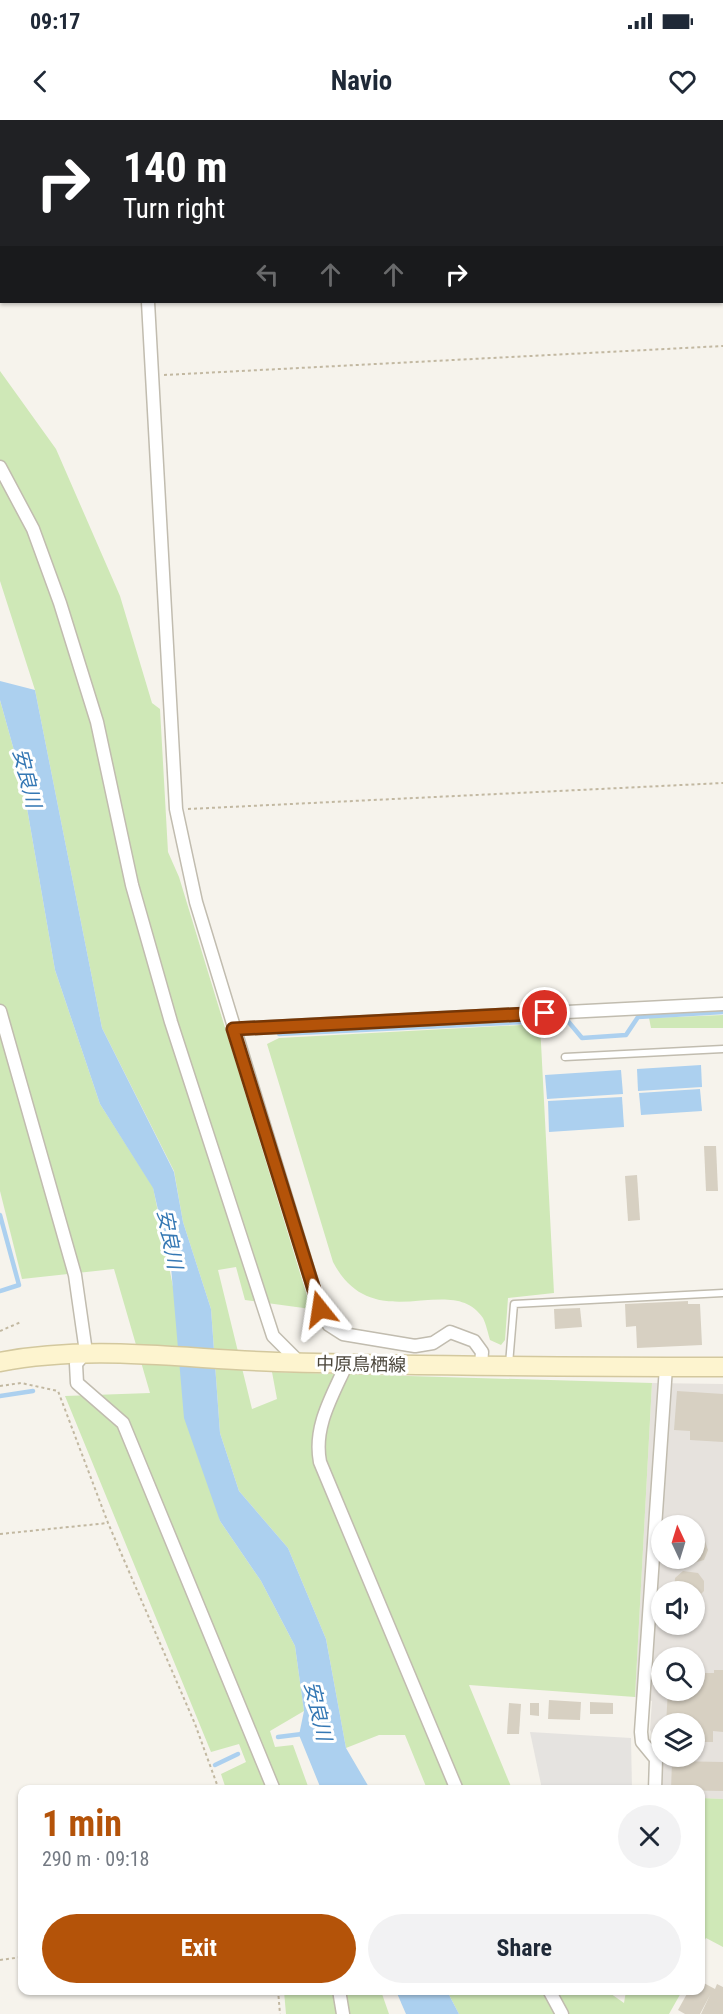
<!DOCTYPE html>
<meta charset="utf-8">
<style>
:root{--surface:#fff;--page:#f2f2f3;--text:#1f2937;--muted:#747a83;--accent:#b45309}
body{margin:0;font-family:"Roboto Condensed","Noto Sans JP",sans-serif;background:var(--page);color:var(--text);height:100vh;display:flex;flex-direction:column;font-size:22px;white-space:nowrap}
*{box-sizing:border-box;margin:0}
p{font-size:20px;color:var(--muted)}
.icon{flex:none;width:33px;height:33px;fill:none;stroke:currentColor;stroke-width:2;stroke-linecap:round;stroke-linejoin:round}
.map{position:relative;flex:1;overflow:hidden}
.details{position:absolute;left:18px;top:1665px;width:687px;height:210px;display:flex;flex-direction:column;background:var(--surface);border-radius:12px;box-shadow:0 2px 4px #0004}
.details>*{flex:none}
.guide{position:absolute;left:0px;top:0px;width:723px;height:183px;box-shadow:0 2px 4px #0004;background:#202124;color:#fff;overflow:hidden}
.needle{width:39px;rotate:356deg}
.controls{position:absolute;left:651px;top:1395px;display:grid;gap:12px}
.controls a{display:grid;place-items:center;width:54px;height:54px;border-radius:50%;background:var(--surface);box-shadow:0 2px 4px #0004;font-size:30px}
.pin{position:absolute;display:grid;place-items:center;width:51px;height:51px;color:#fff;margin:-26px;border:3px solid #fff;border-radius:50%;box-shadow:0 2px 6px #0007}
.me{position:absolute;width:66px;margin:-33px;rotate:345deg;stroke-linejoin:round;filter:drop-shadow(0 0 4px #0008)}
.turn{display:flex;align-items:center;gap:21px;height:126px;padding:0 24px;font-size:27px}
.turn .icon{width:78px;height:78px;stroke-width:2.5}
.turn b{display:block;font-size:42px;line-height:51px}
.lanes{display:flex;align-items:center;height:57px;padding:0 24px;background:#0003;justify-content:center;gap:30px;direction:ltr}
.lanes .off{opacity:.35}
.round{display:grid;place-items:center;flex:none;width:63px;height:63px;border-radius:32px;background:var(--page)}
.overview{display:flex;align-items:center;justify-content:space-between;height:102px;padding:0 24px}
h1{font-size:36px;font-weight:700;line-height:45px;color:var(--accent)}
.action{display:flex;gap:12px;margin-top:auto;padding:12px 24px}
.action a{flex:1;height:69px;border-radius:36px;background:var(--accent);color:#fff;font-size:24px;font-weight:700;line-height:69px;text-align:center}
.action a+a{background:var(--page);color:var(--text)}
.status{display:flex;justify-content:space-between;align-items:center;height:42px;padding:0 30px;background:var(--surface);direction:ltr}
.status svg{height:16px;fill:currentColor}
header{display:flex;justify-content:space-between;align-items:center;height:78px;padding:0 24px;background:var(--surface);font-size:27px;font-weight:700}
.map>svg:first-child{display:block}
</style>
<div class="status"><b>09:17</b><svg viewBox="0 0 49 12"><path d="M0 12V9h3v3zM5 12V6h3v6zM10 12V3h3v9zM15 12V0h3v12zM26 1h20v11H26zM47 4h2v5h-2z"/></svg></div>
<header><svg class="icon" aria-label="back" viewBox="0 0 24 24"><path d="M15 5l-7 7 7 7"/></svg>Navio<svg class="icon" aria-label="heart" viewBox="0 0 24 24"><path d="M12 20l-8-8c-3-5 5-10 8-4 3-6 11-1 8 4z"/></svg></header>
<div class="map">
<svg width="723" height="1894" viewBox="0 0 723 1894">
<rect width="100%" height="100%" fill="#f6f3ec"/>
<!-- industrial -->
<path fill="#e6e2dd" fill-rule="evenodd" d="M652,1263l71,1v415l-22,-1 -1,-8 -39,-1 1,-32 32,-1v-32h-32l-1,24 -11,-18 2,-29 -17,-4zM662,1406h32v32h-32zM662,1472h32v32h-32zM662,1538h32v32h-32z"/>
<!-- green -->
<g fill="#cfe8b7">
<path d="M0,251l56,78 64,147 32,107 8,6 8,143 11,25 132,432 -66,-9 -9,-33 -18,3 34,139 25,-10 -5,-27 380,11 -17,314 -166,-12 43,104h-85l-22,-54h-26l-33,13 -20,-109 -38,-91 -49,-57 -19,-58 -9,-124 -28,-87 -9,-51 -72,-143 -67,-338 -35,-109z"/>
<path d="M0,580l22,79 33,191 45,134 53,83 67,334 41,60 34,65 9,65 -34,20 5,16 18,-2 16,44h-83l-5,-15 25,-12 -7,-18 -28,8 -146,-356 85,-3 -36,-124 -92,10 -22,-88z"/>
<path d="M723,895v13h-72l-2,-10z"/>
<path d="M540,904l14,269 -46,5 -3,42 -4,5 -11,-5c-2,-7 -4,-16 -7,-22 -32,-48 -109,22 -150,-56l-66,-218 12,-6z"/>
<path d="M701,1678l22,1v148l-17,-9 -5,9z"/>
<path d="M284,1871h97l8,23h-103z"/>
<path d="M447,1871h160l17,12 2,-12h56l-13,23h-210z"/>
</g>
<!-- parking -->
<path fill="#e5e3e0" d="M530,1612l101,6 1,51h-90z"/>
<!-- water -->
<g fill="#acd0ef">
<path d="M0,561l35,9 67,338 72,144 9,50 28,87 9,124 19,58 49,57 38,91 20,109 24,41h-49l-22,-54 5,-24 -9,-65 -34,-65 -41,-60 -36,-103 -13,-151 -18,-79 -53,-84 -45,-134 -33,-191 -22,-79z"/>
<path d="M701,945l1,22 -64,4 -1,-22z"/>
<path d="M621,950l2,24 -76,5 -2,-24z"/>
<path d="M700,969l2,22 -61,4 -2,-22z"/>
<path d="M622,977l2,30 -75,5 -1,-31z"/>
<path d="M396,1871h51l12,23h-53z"/>
</g>
<g fill="none" stroke-linecap="round" stroke-linejoin="round">
<!-- stream -->
<g stroke="#acd0ef" stroke-width="4.5">
<path d="M279,914l288,-14 15,18 44,-3 12,-18 85,-5"/>
<path d="M0,1095l19,70 -19,6"/>
<path d="M0,1276l33,-5"/>
<path d="M278,1617l24,-3"/>
<path d="M215,1645l23,-11"/>
</g>
</g>
<!-- building -->
<g fill="#d7d0c2">
<path d="M704,1026h12l2,45h-12z"/>
<path d="M637,1055l3,45 -12,1 -3,-45z"/>
<path d="M688,1181v3h12l2,41 -65,3 -1,-22 -10,1 -1,-23z"/>
<path d="M580,1188l2,19 -27,2 -1,-20z"/>
<path d="M677,1271l46,3v48l-33,-2v-9l-16,-1z"/>
<path d="M694,1415l11,6 3,9 -4,10 -14,4 -9,-6h13z"/>
<path d="M683,1451l15,2 6,8v10l-10,10v-9h-20l1,-14z"/>
<path d="M714,1550h9v62l-10,-1v11h-19v-18h-28l2,-34h26v-17h20z"/>
<path d="M549,1580l32,2 -1,18 -32,-1z"/>
<path d="M590,1582l23,1v11h-23z"/>
<path d="M509,1583l12,1 -2,30h-12z"/>
<path d="M530,1583h9v13l-9,-1z"/>
<path d="M672,1641l51,1v29l-52,-1z"/>
<path d="M700,1861l15,8 2,-5 6,3v27h-22l9,-19 -10,19h-15l-7,-4 11,-20h11z"/>
</g>
<g fill="none" stroke-linecap="round" stroke-linejoin="round">
<defs>
<g id="lane">
<path d="M565,937l158,-8"/>
<path d="M509,1244l5,-60 209,-11"/>
</g>
<g id="street">
<path d="M139,0v2"/>
<path d="M148,182l28,507 20,93 124,407 9,16 14,9 72,12 18,-3 17,-11 24,9 8,11 -1,13"/>
<path d="M0,347l33,62 27,74 37,119 35,163 39,137 102,314 26,26"/>
<path d="M0,891l75,264 11,77 -10,12 1,19 46,40 151,367"/>
<path d="M233,909l490,-25"/>
<path d="M347,1243c-14,32 -34,63 -27,99l137,328"/>
<path d="M655,1670l1,-31 -14,-17 -1,-10 25,-365"/>
<path d="M339,1870l4,24"/>
<path d="M549,1870l13,24"/>
</g>
<path id="secondary" d="M0,1242c91,-18 185,-3 277,0 149,4 297,5 446,5"/>
</defs>
<!-- lane casing -->
<use href="#lane" stroke="#c1bcaf" stroke-width="9"/>
<!-- street casing -->
<use href="#street" stroke="#c1bcaf" stroke-width="15"/>
<!-- secondary casing -->
<use href="#secondary" stroke="#d3c89e" stroke-width="21"/>
<!-- path -->
<g stroke="#c2b8a1" stroke-width="2" stroke-dasharray="3 3" stroke-linecap="butt">
<path d="M722,9h1"/>
<path d="M0,52h2"/>
<path d="M164,255l559,-29"/>
<path d="M188,689l535,-26"/>
<path d="M0,1211l21,-9"/>
<path d="M0,1266l21,-3 37,8 50,132 87,201 24,66"/>
<path d="M0,1414l108,-11"/>
<path d="M0,1840l22,-3"/>
<path d="M278,1870l2,24"/>
</g>
<!-- lane -->
<use href="#lane" stroke="#fff" stroke-width="6"/>
<!-- street -->
<use href="#street" stroke="#fff" stroke-width="12"/>
<!-- secondary -->
<use href="#secondary" stroke="#fdf4cf" stroke-width="18"/>
</g>
<g fill="none" stroke-linecap="round" stroke-linejoin="round">
<defs>
<path id="route" d="M320,1189l-87,-280 312,-16"/>
</defs>
<!-- route casing -->
<use href="#route" stroke="#753606" stroke-width="15"/>
<!-- route -->
<use href="#route" stroke="#b45309" stroke-width="10"/>
</g>
<g text-anchor="middle" dominant-baseline="central" stroke-width="6" stroke-linejoin="round" paint-order="stroke">
<!-- street labels -->
<g font-size="18" fill="#4a453a" stroke="#fff">
<text transform="translate(361 1244) rotate(1)">中原鳥栖線</text>
</g>
<!-- water labels -->
<g font-size="20" font-style="italic" fill="#3578b4" stroke="#fff">
<text transform="translate(27 658) rotate(76)">安良川</text>
<text transform="translate(170 1119) rotate(79)">安良川</text>
<text transform="translate(318 1591) rotate(77)">安良川</text>
</g>
</g>
</svg>
<div class="controls">
<a><svg class="needle" viewBox="-14 -14 28 28"><path d="M0-13l5 13h-10z" fill="#e53935"/><path d="M0 13l5-13h-10z" fill="#747a83"/></svg></a>
<a><svg class="icon" aria-label="sound" viewBox="0 0 24 24"><path d="M4 9h4l5-4v14l-5-4H4zM17 9q2 3 0 6"/></svg></a>
<a><svg class="icon" aria-label="search" viewBox="0 0 24 24"><circle cx="10" cy="10" r="6"/><path d="M15 15l6 6"/></svg></a>
<a><svg class="icon" aria-label="layers" viewBox="0 0 24 24"><path d="M12 4l9 5-9 5-9-5zM3 14l9 5 9-5"/></svg></a>
</div>
<div class="pin" style="left:545px;top:893px;background:#d93025"><svg class="icon" aria-label="arrive" viewBox="0 0 24 24"><path d="M6 21V4h12l-3 4 3 4H6"/></svg></div>
<svg class="me" style="left:320px;top:1189px" viewBox="-20 -20 40 40"><path d="M0-17L14 15 0 8-14 15z" fill="#b45309" stroke="#fff" stroke-width="4"/></svg>
<div class="guide">
<div class="turn"><svg class="icon" aria-label="right" viewBox="0 0 24 24"><path d="M7 20v-9h11M14 6l5 5-5 5"/></svg><div><b>140 m</b>Turn right</div></div>
<div class="lanes"><svg class="icon off" aria-label="left" viewBox="0 0 24 24"><path d="M17 20v-9H6M10 6l-5 5 5 5"/></svg><svg class="icon off" aria-label="ahead" viewBox="0 0 24 24"><path d="M12 20V5M6 11l6-6 6 6"/></svg><svg class="icon off" aria-label="ahead" viewBox="0 0 24 24"><path d="M12 20V5M6 11l6-6 6 6"/></svg><svg class="icon" aria-label="right" viewBox="0 0 24 24"><path d="M7 20v-9h11M14 6l5 5-5 5"/></svg></div>
</div>
<section class="details">
<div class="overview"><div><h1>1 min</h1><p>290 m · 09:18</p></div><a class="round"><svg class="icon" aria-label="close" viewBox="0 0 24 24"><path d="M6 6l12 12M18 6L6 18"/></svg></a></div>
<div class="action"><a>Exit</a><a>Share</a></div>
</section>
</div>
